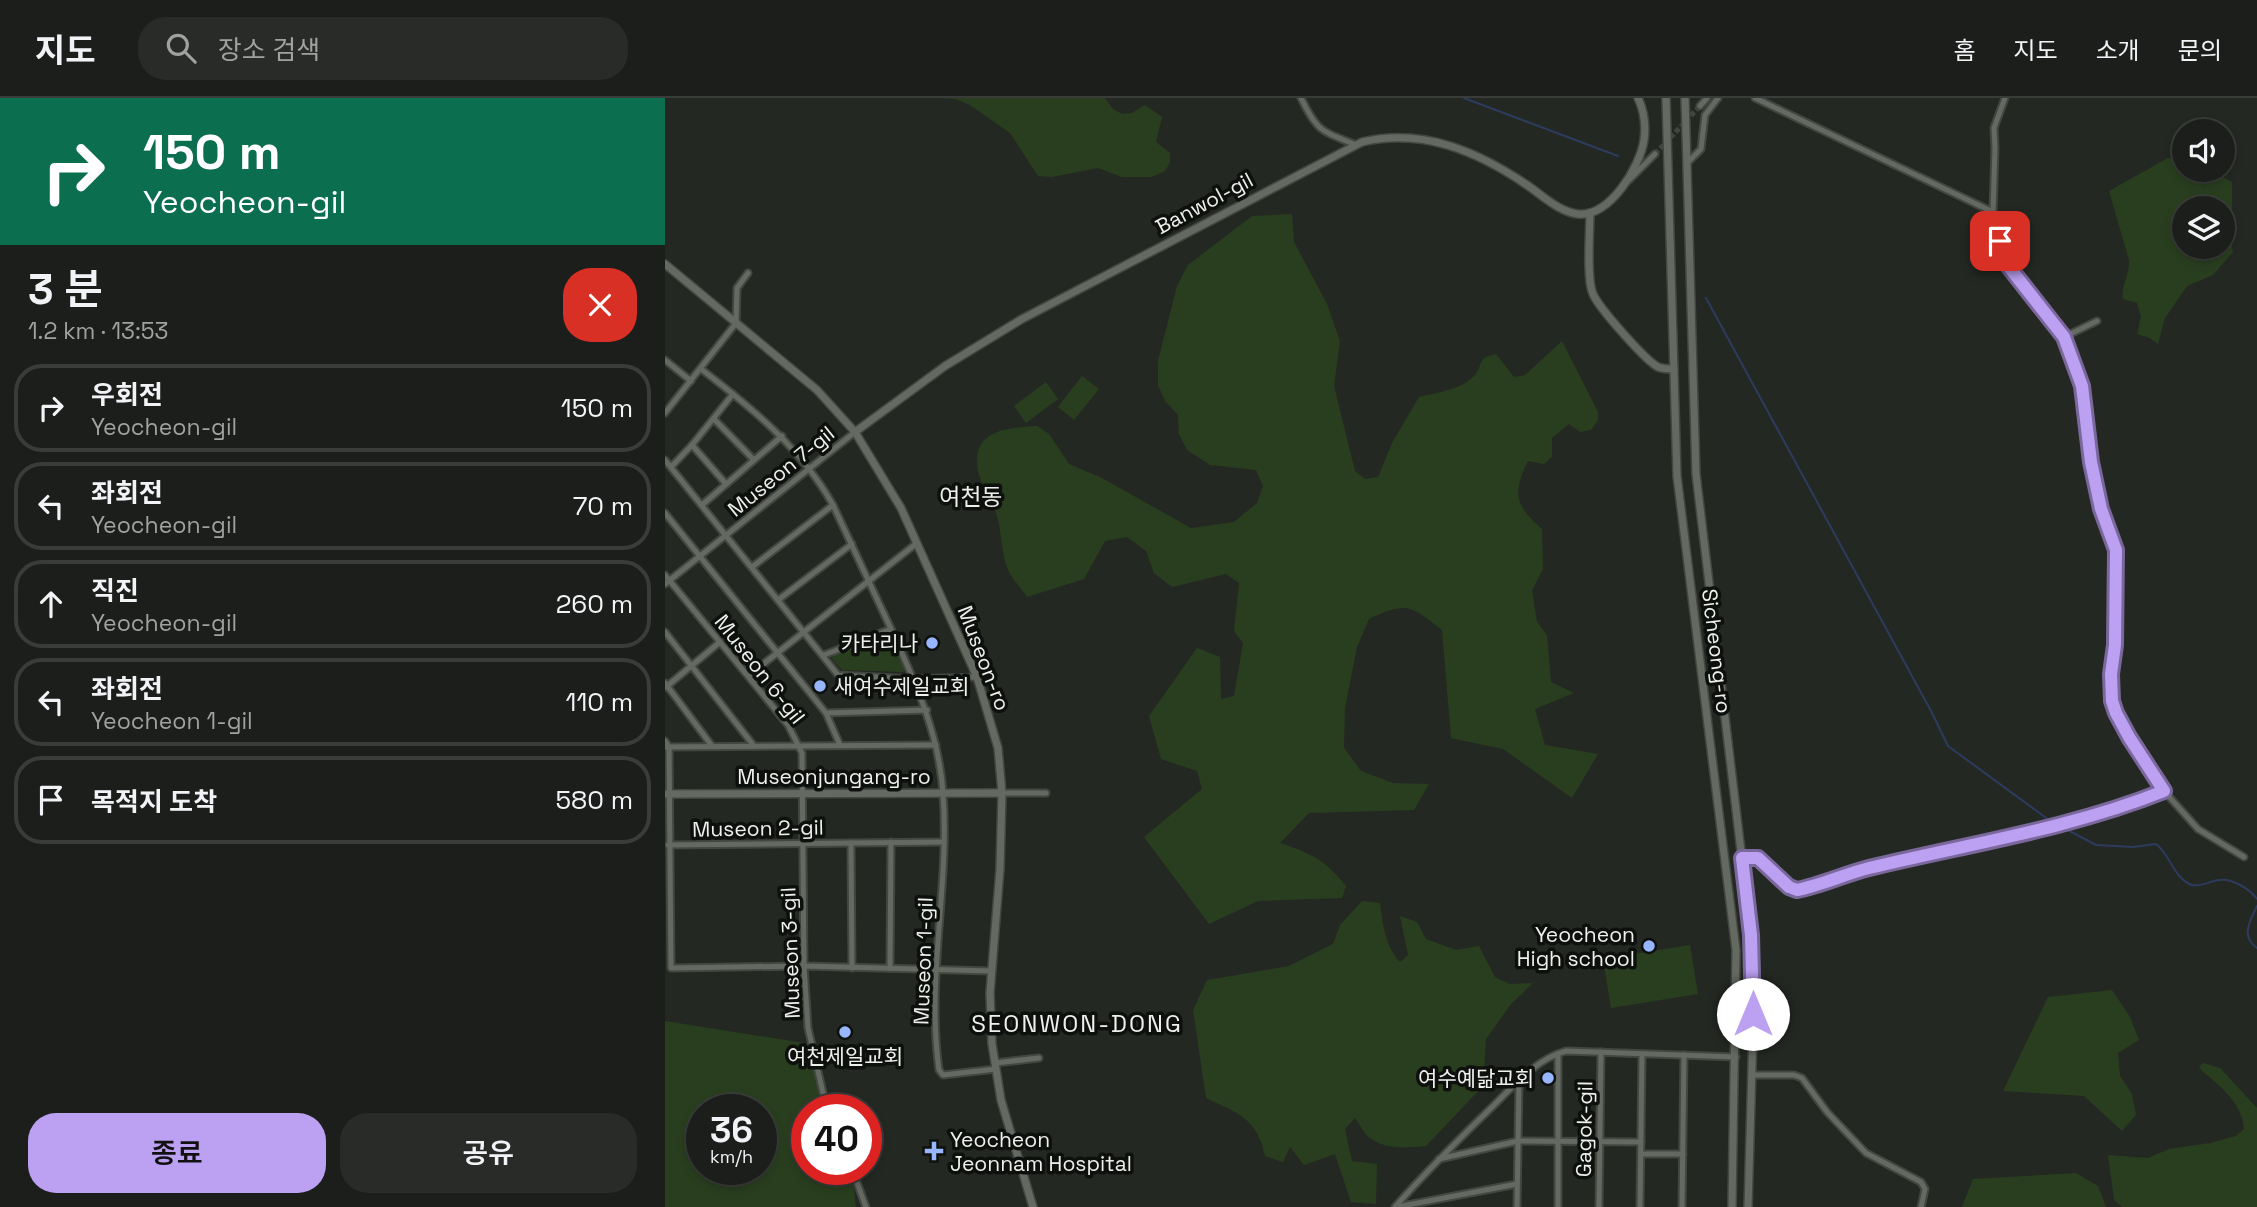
<!DOCTYPE html>
<html lang="ko">
<meta charset="utf-8">
<style>
:root{--surface:#1b1e1a;--page:#282b27;--text:#f1f3f6;--muted:#a0a2a2;--line:#393c39;--accent:#bca0f2}
body{margin:0;font-family:"Space Grotesk","Noto Sans KR",sans-serif;background:var(--page);color:var(--text);height:100vh;display:flex;flex-direction:column;font-size:26px;white-space:nowrap}
*{box-sizing:border-box;margin:0}
p{font-size:23px;color:var(--muted)}
.icon{flex:none;width:38px;height:38px;fill:none;stroke:currentColor;stroke-width:2;stroke-linecap:round;stroke-linejoin:round}
.map{position:relative;flex:1;overflow:hidden}
.details{display:flex;flex-direction:column;background:var(--surface);width:665px}
.details>*{flex:none}
.hud{background:#0b6e4f;color:#fff;overflow:hidden}
.tools{position:absolute;left:1507px;top:21px;display:grid;gap:14px}
.tools a{display:grid;place-items:center;width:63px;height:63px;border-radius:50%;background:var(--surface);box-shadow:0 4px 10px #0003,0 0 0 2px var(--line);font-size:35px}
.speed{position:absolute;left:21px;top:996px;display:flex;gap:14px;font-size:35px;font-weight:700;text-align:center}
.speed>*{display:grid;place-content:center;width:91px;height:91px;border-radius:50%;background:var(--surface);box-shadow:0 4px 10px #0003,0 0 0 2px var(--line);line-height:1}
.speed small{font-size:18px;font-weight:400}
.speed .limit{border:10px solid #d22;background:#fff;color:#111}
.pin{position:absolute;display:grid;place-items:center;width:60px;height:60px;color:#fff;margin:-30px;border-radius:14px;box-shadow:0 4px 10px #0006}
.me{position:absolute;width:77px;margin:-38px;rotate:0deg;stroke-linejoin:round;filter:drop-shadow(0 0 5px #0008)}
.turn{display:flex;align-items:center;gap:24px;height:147px;padding:0 28px;font-size:32px}
.turn .icon{width:91px;height:91px;stroke-width:2.5}
.turn b{display:block;font-size:49px;line-height:60px}
.round{display:grid;place-items:center;flex:none;width:74px;height:74px;border-radius:28px;background:var(--page)}
.head{display:flex;align-items:center;justify-content:space-between;height:119px;padding:0 28px}
h1{font-size:42px;font-weight:600;line-height:52px}
.cta{display:flex;gap:14px;margin-top:auto;padding:14px 28px}
.cta a{flex:1;height:80px;border-radius:28px;background:var(--accent);color:#111;font-size:28px;font-weight:600;line-height:80px;text-align:center}
.cta a+a{background:var(--page);color:var(--text)}
ul{padding:0;list-style:none}
li{display:flex;align-items:center;gap:21px;height:88px;margin:0 14px 10px;padding:0 14px;border:4px solid var(--line);border-radius:28px}
li div{flex:1}
li b{display:block;font-size:26px}
li em{font-style:normal}
header{display:flex;align-items:center;gap:42px;box-sizing:border-box;height:98px;padding:0 35px;background:var(--surface);border-bottom:2px solid var(--line)}
header strong{font-size:33px}
nav{display:flex;gap:38px;margin-inline-start:auto;font-size:24px}
.search{width:490px;height:63px;background:var(--page);display:flex;align-items:center;gap:18px;box-sizing:border-box;padding:0 24px;border-radius:28px;color:var(--muted);font-size:26px}
main{display:flex;flex:1;min-height:0}
.map>svg:first-child{display:block}
</style>
<header>
<strong>지도</strong>
<div class="search"><svg class="icon" aria-label="search" viewBox="0 0 24 24"><circle cx="10" cy="10" r="6"/><path d="M15 15l6 6"/></svg>장소 검색</div>
<nav><a>홈</a><a>지도</a><a>소개</a><a>문의</a></nav>
</header>
<main>
<section class="details">
<div class="hud">
<div class="turn"><svg class="icon" aria-label="right" viewBox="0 0 24 24"><path d="M7 20v-9h11M14 6l5 5-5 5"/></svg><div><b>150 m</b>Yeocheon-gil</div></div>
</div>
<div class="head"><div><h1>3 분</h1><p>1.2 km · 13:53</p></div><a class="round" style="background:#d93025;color:#fff"><svg class="icon" aria-label="close" viewBox="0 0 24 24"><path d="M6 6l12 12M18 6L6 18"/></svg></a></div>
<ul>
<li><svg class="icon" aria-label="right" viewBox="0 0 24 24"><path d="M7 20v-9h11M14 6l5 5-5 5"/></svg><div><b>우회전</b><p>Yeocheon-gil</p></div><em>150 m</em></li>
<li><svg class="icon" aria-label="left" viewBox="0 0 24 24"><path d="M17 20v-9H6M10 6l-5 5 5 5"/></svg><div><b>좌회전</b><p>Yeocheon-gil</p></div><em>70 m</em></li>
<li><svg class="icon" aria-label="ahead" viewBox="0 0 24 24"><path d="M12 20V5M6 11l6-6 6 6"/></svg><div><b>직진</b><p>Yeocheon-gil</p></div><em>260 m</em></li>
<li><svg class="icon" aria-label="left" viewBox="0 0 24 24"><path d="M17 20v-9H6M10 6l-5 5 5 5"/></svg><div><b>좌회전</b><p>Yeocheon 1-gil</p></div><em>110 m</em></li>
<li><svg class="icon" aria-label="arrive" viewBox="0 0 24 24"><path d="M6 21V4h12l-3 4 3 4H6"/></svg><div><b>목적지 도착</b></div><em>580 m</em></li>
</ul>
<div class="cta"><a>종료</a><a>공유</a></div>
</section>
<div class="map">
<svg width="1592" height="1109" viewBox="0 0 1592 1109">
<rect width="100%" height="100%" fill="#242822"/>
<!-- green -->
<g fill="#293e1f" fill-rule="evenodd">
<path d="M276,0h164l8,11 9,5 10,-1 13,-8 17,12 -6,25 14,11v10l-6,9 -13,5h-29l-24,-9 -46,9 -14,-1 -28,-43 -40,-28 -15,-6z"/>
<path d="M1503,60l16,2v10h27l21,12v37l-9,11v-22h-39v39h39v-12l9,11 1,6 -20,23 -26,11 -22,32 -7,26 -8,-6 -13,-4 4,-17 -4,-14 -14,-4c-2,-14 7,-24 6,-39l-20,-69z"/>
<path d="M627,116l2,28 33,62 13,37 -6,45 21,85 10,8 13,-2 14,-34 27,-46c17,-4 42,-7 55,-21 10,-10 1,-18 22,-22l18,23 11,-2 37,-34 36,71v8l-7,10 -11,2 -11,-8 -17,14v19l-8,7 -16,-3c-16,33 -13,44 14,68l1,40 -11,21 5,32 10,13 4,47 23,11 -39,16 10,36 53,9 -26,44 -69,-49 -52,-11 -9,-108c-31,-25 -36,-29 -73,-11l-12,28 -12,61 -1,40 17,23 32,12 36,1 -15,26 -105,3 -29,30c31,10 45,17 66,43l-4,12 -84,3 -49,23 -65,-87 58,-48 -5,-18 -36,-12 -12,-43 48,-68 23,9 1,42 13,-3 9,-53 -9,-12 5,-48 -13,-9 -54,13 -18,-14 -8,-22 -19,-14 -22,4 -21,38 -57,18c-6,-9 -15,-18 -19,-27 -7,-17 -6,-37 -11,-54 -5,-15 -16,-30 -19,-46 -7,-41 31,-42 59,-44l12,8 20,30 33,14 89,50 43,-6 23,-19 6,-17 -7,-16 -46,-5 -23,-15 -8,-16 -1,-19 -13,-14 -7,-16v-24l19,-75 11,-21 64,-49z"/>
<path d="M417,278l17,13 -25,31 -16,-13z"/>
<path d="M381,284l12,17 -32,24 -12,-17z"/>
<path d="M220,537l6,1 15,32 -2,4 -62,-2 -10,-11 1,-5z"/>
<path d="M697,803l18,2c3,22 5,43 20,59l8,-7 -8,-39 17,6 9,17 30,11 23,-4 16,31 15,7 23,-1 -22,21 -25,35 -3,47 -57,60c-18,2 -42,4 -57,-9 -6,-5 -10,-14 -14,-19l-10,11 7,32 25,3 -1,40 -25,-2 -16,-48 -31,11 -14,-18 -7,15 -18,-6c-8,-38 -27,-43 -59,-58l-13,-88 14,-30 82,-14 44,-22 7,-19z"/>
<path d="M1025,847l8,49 -87,14 -8,-49z"/>
<path d="M1447,892l18,27 9,23 -21,13 2,23 12,18 4,21 -14,16 -38,-35 -81,-5 45,-94z"/>
<path d="M0,923l139,22 23,66 -20,1v59h42l4,12 3,26h-191zM37,1012h59v59h-59z"/>
<path d="M1538,965l17,5 37,40v99h-135l-8,-7 -6,-45 40,3 21,-9 41,-6 26,-7 8,-7c-2,-27 -24,-43 -43,-59l-2,-4z"/>
<path d="M1411,1075l22,13 8,21h-144l11,-28z"/>
</g>
<g fill="none" stroke-linecap="round" stroke-linejoin="round">
<!-- stream -->
<g stroke="#2d3b5e" stroke-width="2">
<path d="M799,0l154,58"/>
<path d="M1041,200l225,413 17,35 105,77"/>
<path d="M1397,729l34,18 37,2 23,-3c14,10 18,35 36,41 9,2 18,-4 27,-5 13,-2 31,9 38,19"/>
<path d="M1592,808c-7,15 -17,30 0,42"/>
</g>
<!-- minor-tunnel -->
<path stroke="#424640" stroke-width="5" stroke-dasharray="5 2.5" stroke-linecap="butt" d="M990,56l45,-48"/>
<defs>
<g id="minor">
<path d="M636,0c16,33 20,33 53,46"/>
<path d="M1090,0l238,114"/>
<path d="M1340,0l-11,30 1,20 -2,64 16,55 55,70 18,49 9,76 10,47 15,41 -1,95 -4,38 1,18 4,13 13,23 35,54"/>
<path d="M1035,8l7,-8"/>
<path d="M1022,65l14,-14 4,-34 13,-17"/>
<path d="M964,82l26,-26"/>
<path d="M1399,239l33,-16"/>
<path d="M0,262l26,21"/>
<path d="M36,271c51,39 100,79 132,136 20,42 39,84 59,126 24,53 47,103 51,162 7,92 -17,184 -4,277l4,5 53,-6"/>
<path d="M0,315l71,-90 1,-35 11,-15"/>
<path d="M49,321l40,41"/>
<path d="M27,347l34,39"/>
<path d="M0,362l173,215 76,4 63,-2"/>
<path d="M6,369l21,-22 41,-51"/>
<path d="M37,407l80,-69"/>
<path d="M0,415l161,200 14,32"/>
<path d="M87,469l81,-62"/>
<path d="M0,477l123,150 14,28 2,213 4,62 19,82"/>
<path d="M0,486l190,-152"/>
<path d="M113,502l74,-56"/>
<path d="M0,534l89,114"/>
<path d="M159,557l67,-26"/>
<path d="M83,578l169,-133"/>
<path d="M0,585l47,63"/>
<path d="M1,589l54,-45"/>
<path d="M161,615l101,-3"/>
<path d="M0,643l4,6 2,221 133,-2 187,5"/>
<path d="M1,649l270,-2"/>
<path d="M337,695h44"/>
<path d="M186,745l1,125"/>
<path d="M3,747l276,-3"/>
<path d="M1077,760l16,-1 31,30 8,3 70,-21 166,-37 105,-31 26,-10 34,38 46,28"/>
<path d="M225,870l1,-126"/>
<path d="M330,965l44,-5"/>
<path d="M1087,977h42l8,3 25,34 39,41 55,29 4,7 -4,18"/>
<path d="M976,1056h42"/>
<path d="M774,1061l79,-18 123,1"/>
<path d="M187,1071l14,38"/>
<path d="M730,1109c30,-34 62,-66 94,-97 22,-21 46,-51 77,-59l170,6"/>
<path d="M732,1109l120,-23"/>
<path d="M852,1109l2,-126"/>
<path d="M893,1109v-153"/>
<path d="M934,1109l2,-155"/>
<path d="M975,1109l2,-153"/>
<path d="M1017,1109l2,-152"/>
</g>
<g id="tertiary">
<path d="M1001,0l11,378 59,474 -4,257"/>
<path d="M1020,0l11,376 55,461 2,96 -5,176"/>
<path d="M925,115c0,18 -4,66 3,81 6,14 52,66 65,73 5,2 11,2 16,2"/>
<path d="M0,166l152,126 38,42 46,76 76,169 21,71 4,45 -2,76 -10,124 2,51 9,56 32,107"/>
<path d="M190,334l90,-66 77,-47 340,-177c61,-14 115,9 165,43 15,10 32,27 51,29 32,3 62,-47 66,-74 2,-14 0,-29 -6,-42"/>
<path d="M0,696l337,-1"/>
</g>
</defs>
<!-- minor casing -->
<use href="#minor" stroke="#434741" stroke-width="9"/>
<!-- tertiary casing -->
<use href="#tertiary" stroke="#434741" stroke-width="10"/>
<!-- minor -->
<use href="#minor" stroke="#646a62" stroke-width="5"/>
<!-- tertiary -->
<use href="#tertiary" stroke="#646a62" stroke-width="7"/>
</g>
<g fill="none" stroke-linecap="round" stroke-linejoin="round">
<defs>
<path id="route" d="M1088,916l-2,-79 -9,-77h16l31,29 8,3c25,-5 48,-16 72,-22 99,-24 200,-39 295,-77l-35,-54 -13,-24 -4,-12 -1,-27 4,-29 1,-95 -15,-41 -10,-47 -9,-76 -18,-49 -55,-70 -9,-26"/>
</defs>
<!-- route casing -->
<use href="#route" stroke="#7a689d" stroke-width="18"/>
<!-- route -->
<use href="#route" stroke="#bca0f2" stroke-width="12"/>
</g>
<!-- markers -->
<g fill="#97b6fd" stroke="#0e100d" stroke-width="2.5">
<circle cx="267" cy="545" r="7"/>
<circle cx="155" cy="588" r="7"/>
<circle cx="984" cy="848" r="7"/>
<circle cx="180" cy="934" r="7"/>
<circle cx="883" cy="980" r="7"/>
<path d="M265.5 1042.5h7v7h7v7h-7v7h-7v-7h-7v-7h7z"/>
</g>
<g text-anchor="middle" dominant-baseline="central" stroke-width="7" stroke-linejoin="round" paint-order="stroke">
<!-- street labels -->
<g font-size="21" fill="#edf0ec" stroke="#0e100d">
<text transform="translate(539 105) rotate(-28)">Banwol-gil</text>
<text transform="translate(116 373) rotate(-39)">Museon 7-gil</text>
<text transform="translate(1052 553) rotate(83)">Sicheong-ro</text>
<text transform="translate(319 560) rotate(69)">Museon-ro</text>
<text transform="translate(95 571) rotate(52)">Museon 6-gil</text>
<text x="169" y="678">Museonjungang-ro</text>
<text transform="translate(93 730) rotate(-1)">Museon 2-gil</text>
<text transform="translate(125 855) rotate(-92)">Museon 3-gil</text>
<text transform="translate(258 863) rotate(-88)">Museon 1-gil</text>
<text transform="translate(919 1031) rotate(-89)">Gagok-gil</text>
</g>
<!-- poi labels -->
<g font-size="21" fill="#edf0ec" stroke="#0e100d" text-anchor="end">
<text x="253" y="545">카타리나</text>
<text x="169" y="588" text-anchor="start">새여수제일교회</text>
<text x="970" y="836">Yeocheon<tspan x="970" dy="24">High school</tspan></text>
<text x="180" y="958" text-anchor="middle">여천제일교회</text>
<text x="869" y="980">여수예닮교회</text>
<text x="285" y="1041" text-anchor="start">Yeocheon<tspan x="285" dy="24">Jeonnam Hospital</tspan></text>
</g>
<!-- neighbourhood labels -->
<g font-size="23" fill="#edf0ec" stroke="#0e100d">
<text x="306" y="399">여천동</text>
</g>
<!-- quarter labels -->
<g font-size="24" letter-spacing="2" fill="#edf0ec" stroke="#0e100d">
<text x="412" y="925">SEONWON-DONG</text>
</g>
</g>
</svg>
<div class="tools">
<a><svg class="icon" aria-label="sound" viewBox="0 0 24 24"><path d="M4 9h4l5-4v14l-5-4H4zM17 9q2 3 0 6"/></svg></a>
<a><svg class="icon" aria-label="layers" viewBox="0 0 24 24"><path d="M12 4l9 5-9 5-9-5zM3 14l9 5 9-5"/></svg></a>
</div>
<div class="speed"><div>36<small>km/h</small></div><div class="limit">40</div></div>
<div class="pin" style="left:1335px;top:143px;background:#d93025"><svg class="icon" aria-label="arrive" viewBox="0 0 24 24"><path d="M6 21V4h12l-3 4 3 4H6"/></svg></div>
<svg class="me" style="left:1088px;top:916px" viewBox="-20 -20 40 40"><circle r="19" fill="#fff"/><path d="M0-13L10 11 0 6-10 11z" fill="#bca0f2"/></svg>
</div>
</main>
